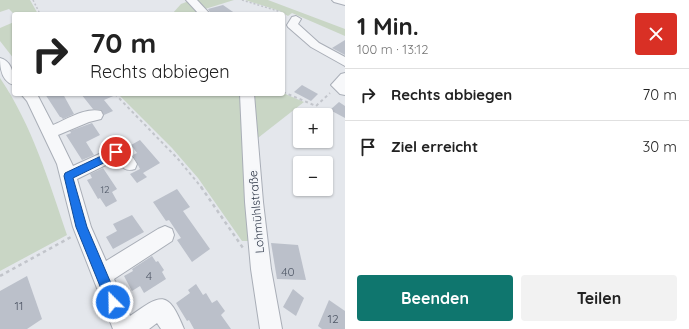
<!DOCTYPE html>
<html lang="de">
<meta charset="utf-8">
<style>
:root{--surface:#fff;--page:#f2f2f2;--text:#222;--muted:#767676;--line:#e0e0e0;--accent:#0f766e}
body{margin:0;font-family:Quicksand,sans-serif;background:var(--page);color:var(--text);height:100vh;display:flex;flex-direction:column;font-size:15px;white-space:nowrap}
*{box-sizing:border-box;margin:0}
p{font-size:13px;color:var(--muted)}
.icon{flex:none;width:22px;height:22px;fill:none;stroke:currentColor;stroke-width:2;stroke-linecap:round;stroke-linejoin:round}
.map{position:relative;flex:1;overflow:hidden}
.panel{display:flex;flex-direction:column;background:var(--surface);width:344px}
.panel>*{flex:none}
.top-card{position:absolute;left:12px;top:12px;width:273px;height:84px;border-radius:4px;box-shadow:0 1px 3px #0004;background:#fff;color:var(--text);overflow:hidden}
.tools{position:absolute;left:293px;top:108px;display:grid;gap:8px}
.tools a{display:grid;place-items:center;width:40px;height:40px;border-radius:4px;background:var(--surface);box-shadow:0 1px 3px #0004;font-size:20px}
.pin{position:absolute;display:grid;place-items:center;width:34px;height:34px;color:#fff;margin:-17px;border:2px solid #fff;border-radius:50%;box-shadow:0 1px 4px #0007}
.me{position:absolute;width:44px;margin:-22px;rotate:337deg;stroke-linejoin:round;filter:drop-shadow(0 0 3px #0008)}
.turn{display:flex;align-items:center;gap:14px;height:84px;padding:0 12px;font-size:18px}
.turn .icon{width:52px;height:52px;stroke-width:2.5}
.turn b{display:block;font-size:28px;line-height:34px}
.round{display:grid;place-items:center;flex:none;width:42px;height:42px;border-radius:4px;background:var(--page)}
.head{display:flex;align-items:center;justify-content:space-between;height:68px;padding:0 12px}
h1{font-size:24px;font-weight:700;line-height:30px}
.action{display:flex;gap:8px;margin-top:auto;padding:8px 12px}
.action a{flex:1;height:46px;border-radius:4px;background:var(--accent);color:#fff;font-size:16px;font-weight:700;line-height:46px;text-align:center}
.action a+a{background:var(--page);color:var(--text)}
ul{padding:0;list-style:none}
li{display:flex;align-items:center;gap:12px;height:52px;padding:0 12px;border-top:1px solid var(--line)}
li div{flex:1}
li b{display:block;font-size:15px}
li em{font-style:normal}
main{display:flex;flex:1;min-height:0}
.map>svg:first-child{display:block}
</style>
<main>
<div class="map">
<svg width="345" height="329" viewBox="0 0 345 329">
<rect width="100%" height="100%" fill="#e4e7ec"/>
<!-- green -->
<g fill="#c9d6c5">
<path d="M0,0h30l8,14h-24l-5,-5 -9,3z"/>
<path d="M197,0h37l-29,9z"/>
<path d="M245,0h23l77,29v7l-53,-23 -4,3 -8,-5z"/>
<path d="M189,1l11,13h-28l9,-10z"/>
<path d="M14,22v37l-14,-18v-13z"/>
<path d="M0,78c32,47 49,104 67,157l-67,36z"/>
<path d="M283,93l21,9 -50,39 -4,-47z"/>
<path d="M118,94h125l7,147h-8l-44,-63 -26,-30z"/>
</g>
<!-- building -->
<g fill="#bbc0ca">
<path d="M223,5l13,9h-25l-3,-5z"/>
<path d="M345,40v15l-13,-7z"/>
<path d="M302,85l16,9 -7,7 -17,-9z"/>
<path d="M45,94h18l11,20 -11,5 -2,-2h-1z"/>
<path d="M81,94h37l-14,6 9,11 -9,4 -3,-5 -8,-1z"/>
<path d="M339,102l6,4v12l-15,-8z"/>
<path d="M92,123l8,12 -14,7 8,13 -12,5 -16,-25 5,-2 -1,-2z"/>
<path d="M140,140l20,23 -17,10 4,4 -10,6 -7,-9 10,-5 -7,-14 4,-2 -6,-8z"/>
<path d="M103,168l14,21 -5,3 5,9 -11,6 -6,-9 -2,1 -11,-19 5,-2 -2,-4z"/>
<path d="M177,189l13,18 -7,4 27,38 -18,13 -15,-22 4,-2 -12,-18 -3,1 -13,-19z"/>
<path d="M132,215l12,17 -31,17 -7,-12 11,-6 -4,-7z"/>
<path d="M271,243l27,2 8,35 -29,-1z"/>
<path d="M152,256l4,6 2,-1 6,9 -2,2 4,7 -22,14 -4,-7 -8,5 -8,-15 9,-5 -1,-2z"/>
<path d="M27,276l15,43 -15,10h-27v-38z"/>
<path d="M196,284l7,11 3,-2 6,10 5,-3 8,11 -4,4 10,14h-37l-5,-9 -2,1 -11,-18 14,-10 -2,-3z"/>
<path d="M293,289l11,9 -8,18 -13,-9z"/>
<path d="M329,300l16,11v18h-23l-4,-3z"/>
</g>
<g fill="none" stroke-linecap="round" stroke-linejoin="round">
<defs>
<g id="minor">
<path d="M186,0h11l13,14h-11z"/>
<path d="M332,0h13v5l-11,-3z"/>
<path d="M296,16l5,3 -3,5 21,19 26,14v9l-34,-19 -23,-20 -1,-2 5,-8z"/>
<path d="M0,58c12,3 14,17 14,27 -12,-3 -14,-16 -14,-27z"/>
<path d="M345,73v22l-5,-1 -9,-9 10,-11z"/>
<path d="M21,94h15l2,2 15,29c14,-6 33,-18 48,-14l2,4 -2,4 -12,3 -31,13 15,31 44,-20c10,3 15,9 20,18l-2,5c-10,3 -13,-2 -19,-9l-39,19 14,48 15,34 52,-32 7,-3 7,3 2,6 -2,6 -58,38 16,37c31,-22 38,-27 54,13h-23l-4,-6 -8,6h-36l-40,-102 -16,-63 -30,-63z"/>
<path d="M240,94h14l9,108 8,67 11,60h-22l-9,-60 -6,-67z"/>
</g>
</defs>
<!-- minor casing -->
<use href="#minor" stroke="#a9aeb7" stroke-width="2"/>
<!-- path-far2 -->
<g stroke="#c2c5cb" stroke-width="1.5" stroke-dasharray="2 2" stroke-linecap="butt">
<path d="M33,0l7,14"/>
<path d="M242,0l36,11 8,5"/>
</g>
<!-- path-far1 -->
<g stroke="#c2c5cb" stroke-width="2" stroke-dasharray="3 3" stroke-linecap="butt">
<path d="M283,92l33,14 14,-13"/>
<path d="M115,94l63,65 24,29"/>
</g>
<!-- path -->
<g stroke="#c2c5cb" stroke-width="2.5" stroke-dasharray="3.5 3.5" stroke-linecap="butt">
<path d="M201,187l42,61"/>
<path d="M0,276l71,-39"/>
</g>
<!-- minor -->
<use href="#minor" fill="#f7f8fa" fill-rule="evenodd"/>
</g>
<!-- route -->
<path fill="#1a73e8" stroke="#114b97" d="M116,149l5,3 -1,3 -47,23 14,49 32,75 -2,4 -4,2 -5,-2 -32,-79 -12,-51 1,-3z"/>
<g text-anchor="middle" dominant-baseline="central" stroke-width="4" stroke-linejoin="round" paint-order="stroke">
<!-- number labels -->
<g font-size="10" fill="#4f5766">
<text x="105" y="189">12</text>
</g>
<!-- street labels -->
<g font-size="12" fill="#2b3445" stroke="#f4f6f9">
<text transform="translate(256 212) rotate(-95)">Lohmühlstraße</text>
</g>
<!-- near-number labels -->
<g font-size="12" fill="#4f5766">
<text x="288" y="271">40</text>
<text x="149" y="275">4</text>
<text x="19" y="305">11</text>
<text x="333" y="318">12</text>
</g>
</g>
</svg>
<div class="tools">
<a>+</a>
<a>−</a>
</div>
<div class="pin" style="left:116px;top:152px;background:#d93025"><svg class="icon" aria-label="arrive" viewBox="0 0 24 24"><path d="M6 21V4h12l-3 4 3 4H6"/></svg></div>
<svg class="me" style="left:113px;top:302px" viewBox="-20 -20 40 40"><circle r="17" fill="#1a73e8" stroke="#fff" stroke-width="3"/><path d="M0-11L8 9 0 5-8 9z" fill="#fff"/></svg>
<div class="top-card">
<div class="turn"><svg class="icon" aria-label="right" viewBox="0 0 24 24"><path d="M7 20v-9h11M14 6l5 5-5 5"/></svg><div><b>70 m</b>Rechts abbiegen</div></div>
</div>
</div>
<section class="panel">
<div class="head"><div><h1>1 Min.</h1><p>100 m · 13:12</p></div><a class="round" style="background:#d93025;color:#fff"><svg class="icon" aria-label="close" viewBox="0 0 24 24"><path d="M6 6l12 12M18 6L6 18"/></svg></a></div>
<ul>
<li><svg class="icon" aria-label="right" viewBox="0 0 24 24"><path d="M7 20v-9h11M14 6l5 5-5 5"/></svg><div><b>Rechts abbiegen</b></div><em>70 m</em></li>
<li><svg class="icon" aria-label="arrive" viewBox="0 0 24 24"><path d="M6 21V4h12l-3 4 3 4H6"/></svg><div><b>Ziel erreicht</b></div><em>30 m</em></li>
</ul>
<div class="action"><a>Beenden</a><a>Teilen</a></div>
</section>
</main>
